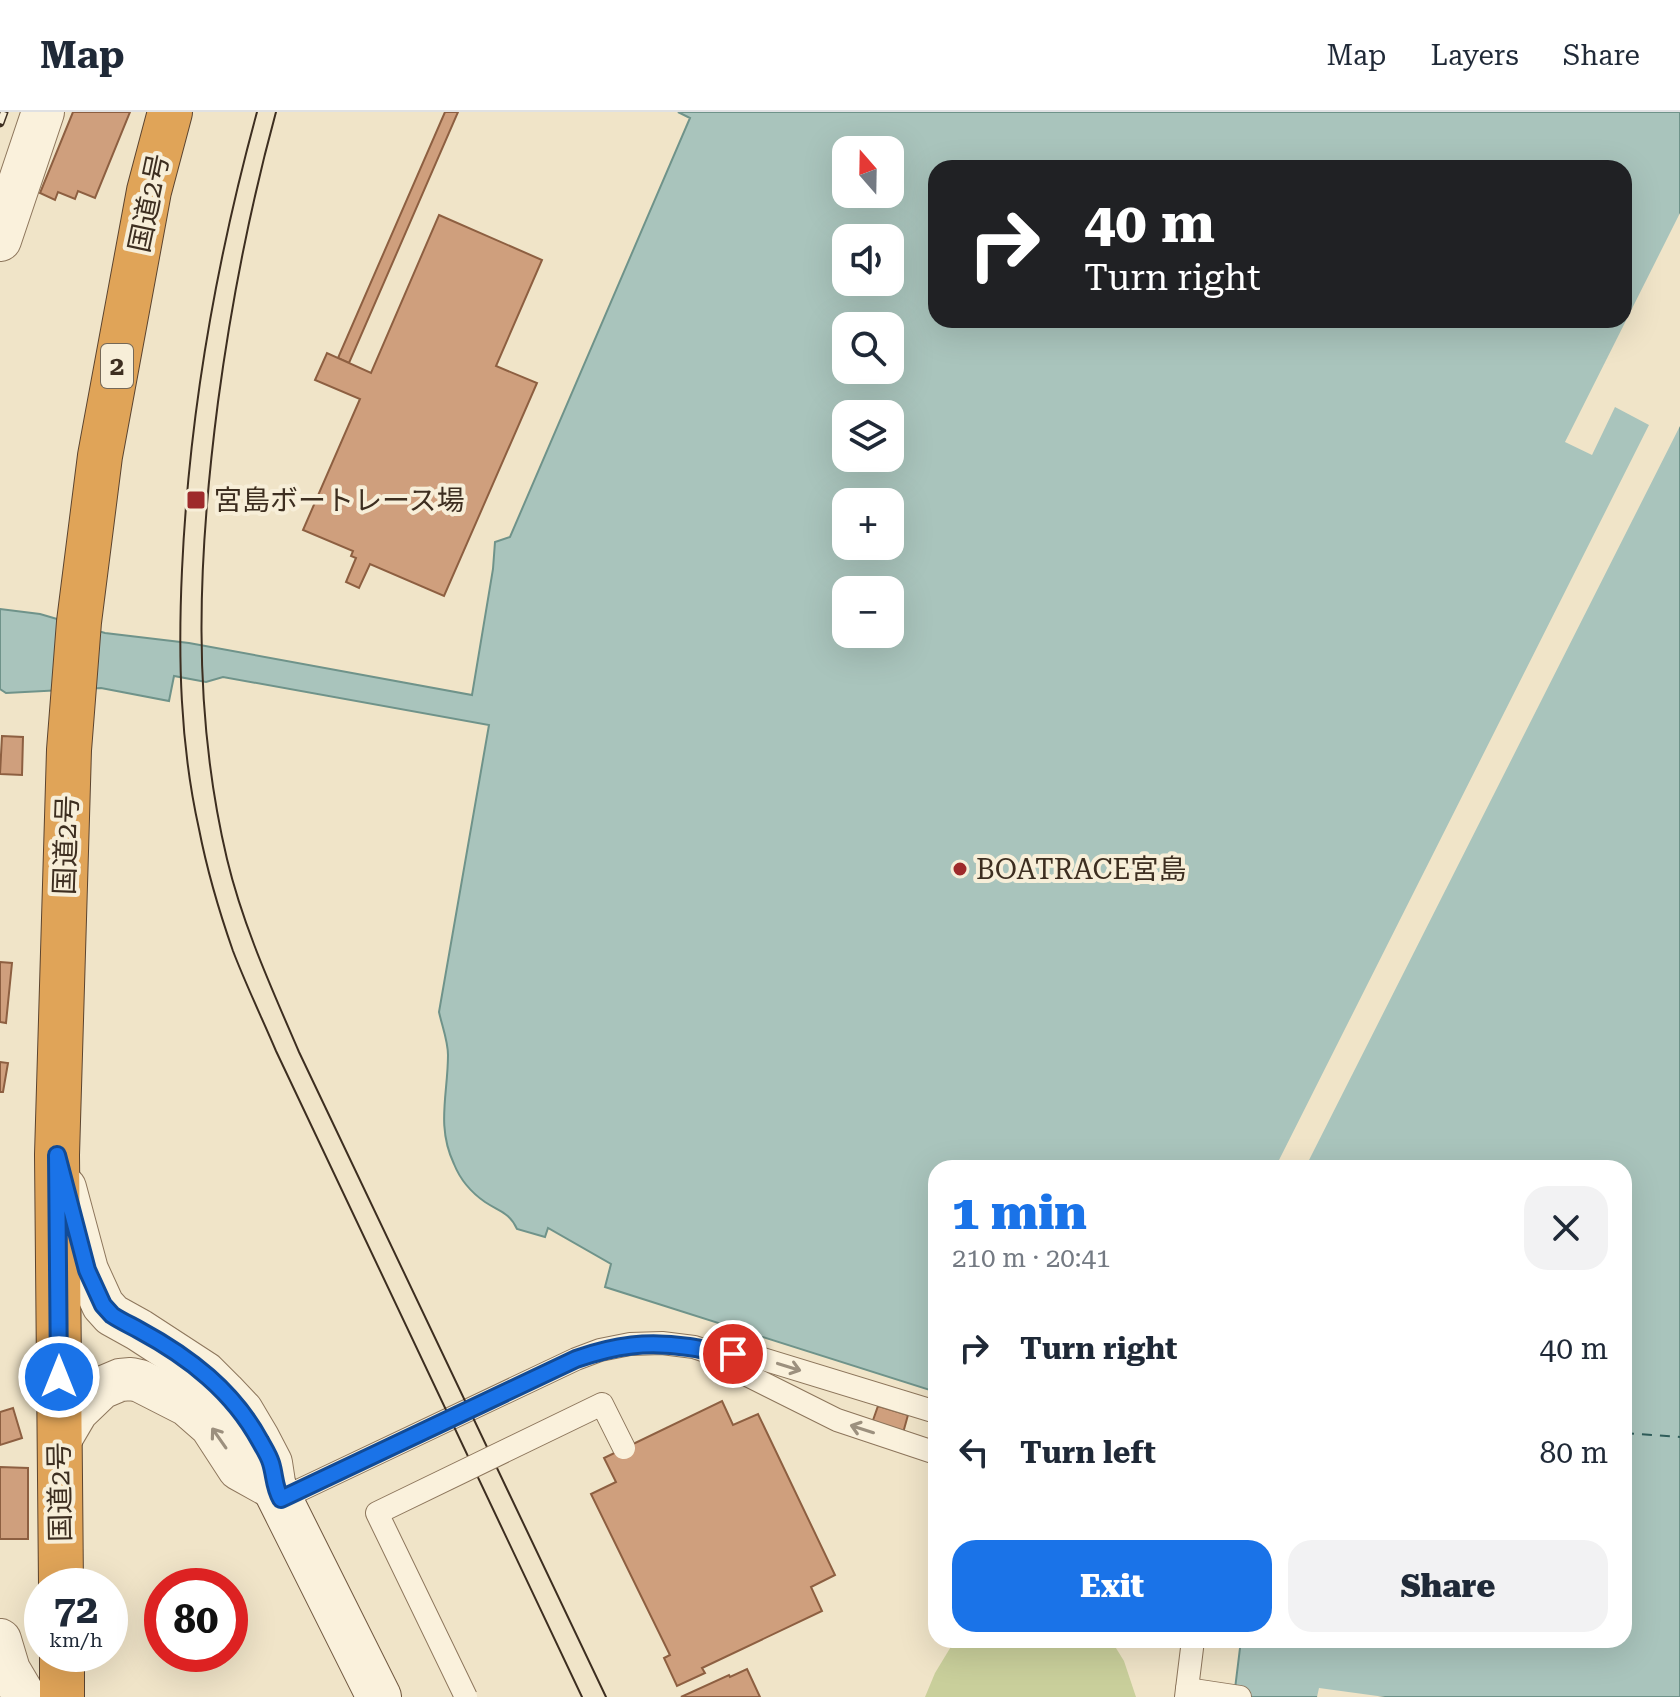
<!DOCTYPE html>
<meta charset="utf-8">
<style>
:root{--surface:#fff;--page:#f2f2f3;--text:#1f2937;--muted:#747a83;--line:#e0e1e3;--accent:#1a73e8}
body{margin:0;font-family:"Roboto Serif","Noto Sans JP",serif;background:var(--page);color:var(--text);height:100vh;display:flex;flex-direction:column;font-size:30px;white-space:nowrap}
*{box-sizing:border-box;margin:0}
p{font-size:26px;color:var(--muted)}
.icon{flex:none;width:44px;height:44px;fill:none;stroke:currentColor;stroke-width:2;stroke-linecap:round;stroke-linejoin:round}
.map{position:relative;flex:1;overflow:hidden}
.drawer{position:absolute;left:928px;top:1048px;width:704px;height:488px;display:flex;flex-direction:column;background:var(--surface);border-radius:24px;box-shadow:0 8px 32px #0002}
.drawer>*{flex:none}
.guide{position:absolute;left:928px;top:48px;width:704px;height:168px;border-radius:24px;box-shadow:0 8px 32px #0002;background:#202124;color:#fff;overflow:hidden}
.needle{width:52px;rotate:340deg}
.fabs{position:absolute;left:832px;top:24px;display:grid;gap:16px}
.fabs a{display:grid;place-items:center;width:72px;height:72px;border-radius:16px;background:var(--surface);box-shadow:0 8px 32px #0002;font-size:40px}
.speed{position:absolute;left:24px;top:1456px;display:flex;gap:16px;font-size:40px;font-weight:700;text-align:center}
.speed>*{display:grid;place-content:center;width:104px;height:104px;border-radius:50%;background:var(--surface);box-shadow:0 8px 32px #0002;line-height:1}
.speed small{font-size:20px;font-weight:400}
.speed .limit{border:12px solid #d22;background:#fff;color:#111}
.pin{position:absolute;display:grid;place-items:center;width:68px;height:68px;color:#fff;margin:-34px;border:4px solid #fff;border-radius:50%;box-shadow:0 2px 8px #0007}
.me{position:absolute;width:88px;margin:-44px;rotate:0deg;stroke-linejoin:round;filter:drop-shadow(0 0 6px #0008)}
.turn{display:flex;align-items:center;gap:28px;height:168px;padding:0 24px;font-size:36px}
.turn .icon{width:104px;height:104px;stroke-width:2.5}
.turn b{display:block;font-size:56px;line-height:68px}
.round{display:grid;place-items:center;flex:none;width:84px;height:84px;border-radius:24px;background:var(--page)}
.headline{display:flex;align-items:center;justify-content:space-between;height:136px;padding:0 24px}
h1{font-size:48px;font-weight:800;line-height:60px;color:var(--accent)}
.primary-button{display:flex;gap:16px;margin-top:auto;padding:16px 24px}
.primary-button a{flex:1;height:92px;border-radius:24px;background:var(--accent);color:#fff;font-size:32px;font-weight:800;line-height:92px;text-align:center}
.primary-button a+a{background:var(--page);color:var(--text)}
ul{padding:0;list-style:none}
li{display:flex;align-items:center;gap:24px;height:104px;padding:0 24px}
li div{flex:1}
li b{display:block;font-size:30px}
li em{font-style:normal}
header{display:flex;align-items:center;gap:48px;box-sizing:border-box;height:112px;padding:0 40px;background:var(--surface);border-bottom:2px solid var(--line)}
header strong{font-size:38px}
nav{display:flex;gap:44px;margin-inline-start:auto;font-size:28px}
.map>svg:first-child{display:block}
</style>
<header>
<strong>Map</strong>
<nav><a>Map</a><a>Layers</a><a>Share</a></nav>
</header>
<div class="map">
<svg width="1680" height="1585" viewBox="0 0 1680 1585">
<rect width="100%" height="100%" fill="#f0e4c8"/>
<!-- green -->
<path fill="#c9cf9b" d="M955,1528h156l13,21 12,36h-211l10,-24z"/>
<!-- water -->
<path fill="#a9c4bc" stroke="#6f938a" stroke-width="2" fill-rule="evenodd" d="M678,0h1002v1585h-446l7,-57h383v-472h-688v224l-331,-105 6,-23 -63,-36 -3,9 -28,-8c-8,-17 -17,-17 -32,-27 -13,-9 -25,-23 -31,-38 -18,-38 -6,-70 -6,-109 0,-14 -6,-29 -9,-43l50,-287 -266,-48 -17,5 -32,-6 -5,25 -68,-13 -95,5 -6,-4v-80l40,5 65,19 84,10 283,52 21,-126 2,-27 15,-5 180,-419zM846,38h44v44h-44zM936,56h688v152h-688zM846,126h44v44h-44zM846,214h44v44h-44zM846,302h44v44h-44zM846,390h44v44h-44zM846,478h44v44h-44z"/>
<!-- pier -->
<g fill="#f0e4c8">
<path d="M1680,101v213l-375,742h-30l374,-743 -34,-18 -23,48 -27,-13z"/>
<path d="M1319,1576l66,9h-68z"/>
</g>
<g fill="none" stroke-linecap="round" stroke-linejoin="round">
<!-- ferry -->
<path stroke="#2f5d5a" stroke-width="2" stroke-dasharray="10 8" stroke-linecap="butt" d="M1624,1321l56,4"/>
</g>
<!-- building -->
<g fill="#cf9f7d" stroke="#8d5f41" stroke-width="2">
<path d="M73,0h57l-35,86 -17,-7 -3,8 -17,-7 -3,8 -15,-7z"/>
<path d="M445,0h13l-109,251 -11,-5z"/>
<path d="M439,103l103,45 -46,106 41,17 -93,213 -74,-32 -11,24 -13,-6 10,-24 -5,-2 2,-5 -50,-21 57,-131 -45,-19 12,-27 44,20z"/>
<path d="M2,624l21,1 -1,38 -22,-1z"/>
<path d="M0,850l12,1 -6,60 -6,-1z"/>
<path d="M0,950l8,1 -5,29h-3z"/>
<path d="M722,1289l11,24 25,-11 77,161 -24,12 11,24 -120,57 3,5 -28,13 -13,-28 6,-3 -79,-161 25,-12 -12,-24z"/>
<path d="M878,1294l30,9 -5,18 -31,-10z"/>
<path d="M13,1296l9,30 -22,7v-33z"/>
<path d="M0,1355l28,1v71h-28z"/>
<path d="M747,1557l13,28h-79l48,-22 1,2z"/>
</g>
<g fill="none" stroke-linecap="round" stroke-linejoin="round">
<defs>
<g id="lane">
<path d="M717,1244l32,20 88,44 99,33"/>
<path d="M281,1387l295,-140 24,-9 30,-6 32,-1 32,4 18,6 41,3 183,56"/>
<path d="M1187,1577l53,8"/>
<path d="M1186,1585l7,-57"/>
</g>
<g id="street">
<path d="M0,128l43,-128"/>
<path d="M65,1076l22,82 16,35 9,10 27,15 66,43 19,19 18,19 16,27 13,25 4,26"/>
<path d="M60,1328l17,-29 24,-23 19,-8 11,-1 9,2 47,24 24,21 28,43 36,20"/>
<path d="M0,1528l9,30 16,27"/>
</g>
<path id="secondary" d="M275,1377l104,208"/>
<g id="highway">
<path d="M61,1474l-4,-431 12,-405 10,-128 21,-166 49,-265 21,-79"/>
<path d="M62,1542v43"/>
</g>
</defs>
<!-- lane casing -->
<use href="#lane" stroke="#8d765c" stroke-width="24"/>
<!-- street casing -->
<use href="#street" stroke="#8d765c" stroke-width="44"/>
<!-- secondary casing -->
<use href="#secondary" stroke="#6f573f" stroke-width="46"/>
<!-- highway casing -->
<use href="#highway" stroke="#5b4430" stroke-width="46"/>
<!-- lane -->
<use href="#lane" stroke="#faf1dc" stroke-width="22"/>
<!-- street -->
<use href="#street" stroke="#faf1dc" stroke-width="42"/>
<!-- secondary -->
<use href="#secondary" stroke="#faf1dc" stroke-width="44"/>
<!-- highway -->
<use href="#highway" stroke="#e0a458" stroke-width="44"/>
<!-- tram -->
<g stroke="#3d2e20" stroke-width="2">
<path d="M257,0c-41,150 -68,303 -75,458 -4,87 -2,174 17,259 8,41 20,82 34,122 13,34 29,67 43,100l306,646"/>
<path d="M276,0c-26,95 -45,193 -58,290 -20,154 -27,305 9,457 16,67 45,130 72,193l307,645"/>
</g>
<defs>
<path id="rail" d="M0,11l4,-11"/>
</defs>
<!-- rail casing -->
<use href="#rail" stroke="#3d2e20" stroke-width="9"/>
<!-- rail -->
<use href="#rail" stroke="#f7eed8" stroke-width="6" stroke-dasharray="18" stroke-linecap="butt"/>
<defs>
<path id="lane-bridge" d="M466,1585l-89,-184 225,-109 22,44"/>
</defs>
<!-- lane-bridge casing -->
<use href="#lane-bridge" stroke="#8d765c" stroke-width="24" stroke-linecap="butt"/>
<!-- lane-bridge -->
<use href="#lane-bridge" stroke="#faf1dc" stroke-width="22"/>
</g>
<!-- one-way arrows -->
<defs><path id="oneway-shaft" d="M-6 0H5M1.5-3L5.5 0L1.5 3" fill="none" stroke-width="1.6" stroke-linecap="round" stroke-linejoin="round" transform="scale(2)"/></defs>
<g stroke="#9c907e">
<use href="#oneway-shaft" transform="translate(789 1255) rotate(17)"/>
<use href="#oneway-shaft" transform="translate(862 1317) rotate(-162)"/>
<use href="#oneway-shaft" transform="translate(219 1326) rotate(-125)"/>
</g>
<g fill="none" stroke-linecap="round" stroke-linejoin="round">
<defs>
<path id="route" d="M59,1265l-2,-222 30,115 16,35 9,10c9,6 18,10 27,15 50,27 94,61 121,111 4,7 9,15 11,22 4,13 3,24 10,36l295,-140c40,-14 71,-18 113,-12 15,2 27,6 44,7"/>
</defs>
<!-- route casing -->
<use href="#route" stroke="#114b97" stroke-width="20"/>
<!-- route -->
<use href="#route" stroke="#1a73e8" stroke-width="14"/>
</g>
<!-- markers -->
<g fill="#9e2a2b" stroke="#f7eed8" stroke-width="3">
<rect x="186" y="378" width="20" height="20" rx="4"/>
<circle cx="960" cy="757" r="8"/>
</g>
<g text-anchor="middle" dominant-baseline="central" stroke-width="8" stroke-linejoin="round" paint-order="stroke">
<!-- shield labels -->
<rect fill="#f7eed8" stroke="#756857" stroke-width="2" x="101" y="232" width="32" height="44" rx="6"/>
<g font-size="26" font-weight="bold" fill="#3d2e20">
<text x="117" y="254">2</text>
</g>
<!-- street labels -->
<g font-size="28" fill="#3d2e20" stroke="#f7eed8">
<text transform="translate(149 91) rotate(-78)">国道2号</text>
<text transform="translate(66 733) rotate(-88)">国道2号</text>
<text transform="translate(60 1380) rotate(-91)">国道2号</text>
</g>
<!-- poi labels -->
<g font-size="28" fill="#3d2e20" stroke="#f7eed8" text-anchor="start">
<text x="214" y="388">宮島ボートレース場</text>
<text x="976" y="757">BOATRACE宮島</text>
</g>
</g>
</svg>
<div class="fabs">
<a><svg class="needle" viewBox="-14 -14 28 28"><path d="M0-13l5 13h-10z" fill="#e53935"/><path d="M0 13l5-13h-10z" fill="#747a83"/></svg></a>
<a><svg class="icon" aria-label="sound" viewBox="0 0 24 24"><path d="M4 9h4l5-4v14l-5-4H4zM17 9q2 3 0 6"/></svg></a>
<a><svg class="icon" aria-label="search" viewBox="0 0 24 24"><circle cx="10" cy="10" r="6"/><path d="M15 15l6 6"/></svg></a>
<a><svg class="icon" aria-label="layers" viewBox="0 0 24 24"><path d="M12 4l9 5-9 5-9-5zM3 14l9 5 9-5"/></svg></a>
<a>+</a>
<a>−</a>
</div>
<div class="speed"><div>72<small>km/h</small></div><div class="limit">80</div></div>
<div class="pin" style="left:733px;top:1242px;background:#d93025"><svg class="icon" aria-label="arrive" viewBox="0 0 24 24"><path d="M6 21V4h12l-3 4 3 4H6"/></svg></div>
<svg class="me" style="left:59px;top:1265px" viewBox="-20 -20 40 40"><circle r="17" fill="#1a73e8" stroke="#fff" stroke-width="3"/><path d="M0-11L8 9 0 5-8 9z" fill="#fff"/></svg>
<div class="guide">
<div class="turn"><svg class="icon" aria-label="right" viewBox="0 0 24 24"><path d="M7 20v-9h11M14 6l5 5-5 5"/></svg><div><b>40 m</b>Turn right</div></div>
</div>
<section class="drawer">
<div class="headline"><div><h1>1 min</h1><p>210 m · 20:41</p></div><a class="round"><svg class="icon" aria-label="close" viewBox="0 0 24 24"><path d="M6 6l12 12M18 6L6 18"/></svg></a></div>
<ul>
<li><svg class="icon" aria-label="right" viewBox="0 0 24 24"><path d="M7 20v-9h11M14 6l5 5-5 5"/></svg><div><b>Turn right</b></div><em>40 m</em></li>
<li><svg class="icon" aria-label="left" viewBox="0 0 24 24"><path d="M17 20v-9H6M10 6l-5 5 5 5"/></svg><div><b>Turn left</b></div><em>80 m</em></li>
</ul>
<div class="primary-button"><a>Exit</a><a>Share</a></div>
</section>
</div>
